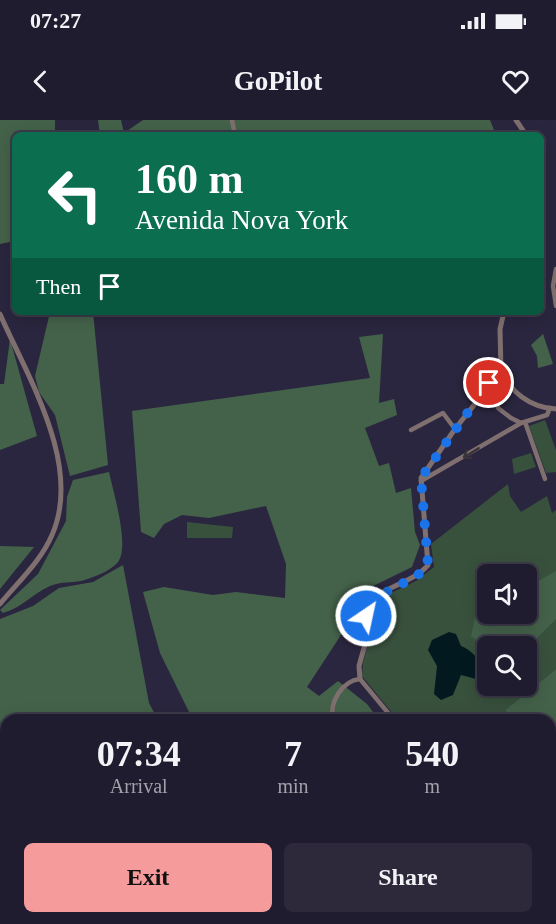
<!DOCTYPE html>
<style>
:root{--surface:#201c2f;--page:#2d293b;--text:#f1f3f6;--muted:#a2a1aa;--line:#3d3a4b;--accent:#f59b9c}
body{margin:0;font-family:Georgia,serif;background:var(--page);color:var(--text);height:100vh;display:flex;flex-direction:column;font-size:22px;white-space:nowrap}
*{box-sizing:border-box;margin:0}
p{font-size:20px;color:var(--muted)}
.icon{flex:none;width:33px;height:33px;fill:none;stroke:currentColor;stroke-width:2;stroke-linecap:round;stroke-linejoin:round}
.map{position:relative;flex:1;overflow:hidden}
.side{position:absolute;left:0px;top:594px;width:556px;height:210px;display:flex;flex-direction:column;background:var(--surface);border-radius:18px 18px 0 0;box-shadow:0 3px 15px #0003,0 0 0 2px var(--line)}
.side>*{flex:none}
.top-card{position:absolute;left:12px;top:12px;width:532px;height:183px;border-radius:9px;box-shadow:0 3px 15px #0003,0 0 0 2px var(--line);background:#0b6e4f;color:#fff;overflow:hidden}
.buttons{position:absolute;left:477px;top:444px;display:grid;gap:12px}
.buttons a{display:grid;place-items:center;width:60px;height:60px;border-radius:9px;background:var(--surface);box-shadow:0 3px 15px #0003,0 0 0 2px var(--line);font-size:30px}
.pin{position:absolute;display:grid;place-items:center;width:51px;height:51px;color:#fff;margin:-26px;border:3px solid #fff;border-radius:50%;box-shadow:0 2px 6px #0007}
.me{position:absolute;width:66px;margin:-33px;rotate:34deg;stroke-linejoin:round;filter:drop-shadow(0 0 4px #0008)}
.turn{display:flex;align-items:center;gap:21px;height:126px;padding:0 24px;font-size:27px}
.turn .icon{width:78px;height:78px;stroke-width:2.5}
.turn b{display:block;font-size:42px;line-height:51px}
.then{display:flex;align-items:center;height:57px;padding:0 24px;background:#0003;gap:12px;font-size:22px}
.eta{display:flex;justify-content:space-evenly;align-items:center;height:102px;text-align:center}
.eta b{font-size:36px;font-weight:800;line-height:42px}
.primary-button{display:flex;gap:12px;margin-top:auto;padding:12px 24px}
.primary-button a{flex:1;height:69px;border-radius:9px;background:var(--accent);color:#111;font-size:24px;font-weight:800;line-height:69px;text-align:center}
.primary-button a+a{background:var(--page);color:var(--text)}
.status{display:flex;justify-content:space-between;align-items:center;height:42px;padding:0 30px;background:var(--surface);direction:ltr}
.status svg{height:16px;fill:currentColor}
header{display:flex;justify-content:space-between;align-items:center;height:78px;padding:0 24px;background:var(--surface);font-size:27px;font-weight:800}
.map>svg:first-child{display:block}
</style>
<div class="status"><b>07:27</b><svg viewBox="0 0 49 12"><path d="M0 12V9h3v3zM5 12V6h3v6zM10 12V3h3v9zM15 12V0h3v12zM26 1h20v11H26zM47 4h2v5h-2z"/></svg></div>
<header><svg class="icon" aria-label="back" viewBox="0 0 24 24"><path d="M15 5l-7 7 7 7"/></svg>GoPilot<svg class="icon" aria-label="heart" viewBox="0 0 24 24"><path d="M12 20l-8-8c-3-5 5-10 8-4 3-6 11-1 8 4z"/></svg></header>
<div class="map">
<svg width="556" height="804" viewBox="0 0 556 804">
<rect width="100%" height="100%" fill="#2a263f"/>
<!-- green -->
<g fill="#38513d" fill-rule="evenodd">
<path d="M545,300l11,30v22l-10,1 -17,-47z"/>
<path d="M531,333l5,14 -22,7 -2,-15z"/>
<path d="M508,364l2,12 11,16 26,-16 5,17 4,-3v159l-51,41 10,10h-117l-36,-44 1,-13 8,-30 -3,-25 4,-6 44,-21 18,-14 -3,-23zM488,454h38v40h-38zM488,526h38v40h-38z"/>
<path d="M187,402l46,5 -1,11h-45z"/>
</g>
<!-- forest -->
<g fill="#44624a">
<path d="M0,0h55v15h-40v106l-15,3z"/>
<path d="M98,0h23l3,13 19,-13h347l6,15h-396z"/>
<path d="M50,192h43l15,153 -38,11 -15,-61 -16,-23 -4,-16z"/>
<path d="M383,214l-4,69 15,-4 3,16 -32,13 14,38 10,-3 7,30 15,-5 4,44 5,13 -8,22 -51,25 -5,20 -49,75 12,9 19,-15 29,23 12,16h-186l-33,-67 -17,-61 21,-5 49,8 23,-3 49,6 1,-34 -20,-58 -57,12 -27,-3 -18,9 -10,14 -13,-6 -9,-121 238,-33 -11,-41z"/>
<path d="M543,214l10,30 -15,4 -1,-12 -6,-11z"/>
<path d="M10,219l27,97 -37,14v-66h4z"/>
<path d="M109,352c4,19 21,74 9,90 -7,9 -26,16 -37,19 -10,2 -19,0 -31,5 -18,8 -27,21 -47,27l-3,-3 38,-36 28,-53 1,-24 6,-17z"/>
<path d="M0,426l34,1 -34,42z"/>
<path d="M123,445l26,138 9,17h-152v198h42l-5,6h-43v-305l33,-13 26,-18 34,-6z"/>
<path d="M556,451v48l-29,29 -40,-1 -16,-11 5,-22 11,-6 1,6h38l1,-27z"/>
<path d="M556,549v67l-5,-3 -1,-13h-35l-10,-10z"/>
<path d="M74,798h183l4,6h-188z"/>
</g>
<!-- water -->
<path fill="#031920" d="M449,512l7,2 5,12c10,3 15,13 25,18l-1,13 -9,2 -15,-4 -8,20 -12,5 -7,-6 3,-28 -9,-16 4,-10z"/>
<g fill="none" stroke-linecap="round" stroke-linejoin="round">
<!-- minor -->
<g stroke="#806f6f" stroke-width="4.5">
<path d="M232,0l3,15"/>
<path d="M556,149l-3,17 3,20"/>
<path d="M490,263l8,25 13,10 10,5"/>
<path d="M525,302l20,57"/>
<path d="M411,310l32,-17 12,16"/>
<path d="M421,361l100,-58 26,-8 3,-7"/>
<path d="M333,600c-4,-18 9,-39 27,-41l34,41"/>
<path d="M550,629l3,-7"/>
<path d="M550,686l6,-3"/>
<path d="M270,798l2,6"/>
<path d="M457,798v6"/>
<path d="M508,804l1,-6"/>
<path d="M541,804l1,-6"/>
</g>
<!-- tertiary -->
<g stroke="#806f6f" stroke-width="5">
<path d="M516,0l10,15"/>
<path d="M0,194c27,62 83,151 52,221 -11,26 -34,47 -52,69"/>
<path d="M502,247c5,25 30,41 54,42"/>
<path d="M360,559l-1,-13 10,-36 -3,-23c7,-17 48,-24 62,-42l-7,-87 34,-49 46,-58 -1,-42 4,-17"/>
</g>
</g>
<!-- one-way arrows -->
<defs><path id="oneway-shaft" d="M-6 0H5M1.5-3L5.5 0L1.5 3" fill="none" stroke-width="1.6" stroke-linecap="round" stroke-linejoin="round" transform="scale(1.5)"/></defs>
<use stroke="#393239" href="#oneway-shaft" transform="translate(471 333) rotate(148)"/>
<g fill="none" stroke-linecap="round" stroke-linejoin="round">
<!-- route -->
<path stroke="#1a73e8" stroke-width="10" stroke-dasharray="0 18" d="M366,496l2,-14 49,-26 11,-11 -7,-87 68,-95"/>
</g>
</svg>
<div class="buttons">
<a><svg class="icon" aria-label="sound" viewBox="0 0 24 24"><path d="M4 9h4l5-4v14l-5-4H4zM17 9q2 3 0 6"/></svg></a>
<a><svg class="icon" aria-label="search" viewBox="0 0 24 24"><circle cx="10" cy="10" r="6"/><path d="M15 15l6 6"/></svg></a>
</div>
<div class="pin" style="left:489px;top:263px;background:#d93025"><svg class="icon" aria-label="arrive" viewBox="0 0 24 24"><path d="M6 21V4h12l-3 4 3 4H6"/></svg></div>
<svg class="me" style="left:366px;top:496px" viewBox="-20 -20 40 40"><circle r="17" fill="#1a73e8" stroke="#fff" stroke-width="3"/><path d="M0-11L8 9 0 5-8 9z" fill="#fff"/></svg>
<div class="top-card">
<div class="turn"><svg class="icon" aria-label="left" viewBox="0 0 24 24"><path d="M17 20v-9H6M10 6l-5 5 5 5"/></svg><div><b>160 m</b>Avenida Nova York</div></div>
<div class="then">Then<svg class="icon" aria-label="arrive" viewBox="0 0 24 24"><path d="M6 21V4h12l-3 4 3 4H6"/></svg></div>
</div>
<section class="side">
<div class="eta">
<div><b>07:34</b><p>Arrival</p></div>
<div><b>7</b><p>min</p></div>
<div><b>540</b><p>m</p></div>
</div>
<div class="primary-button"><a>Exit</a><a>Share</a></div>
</section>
</div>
